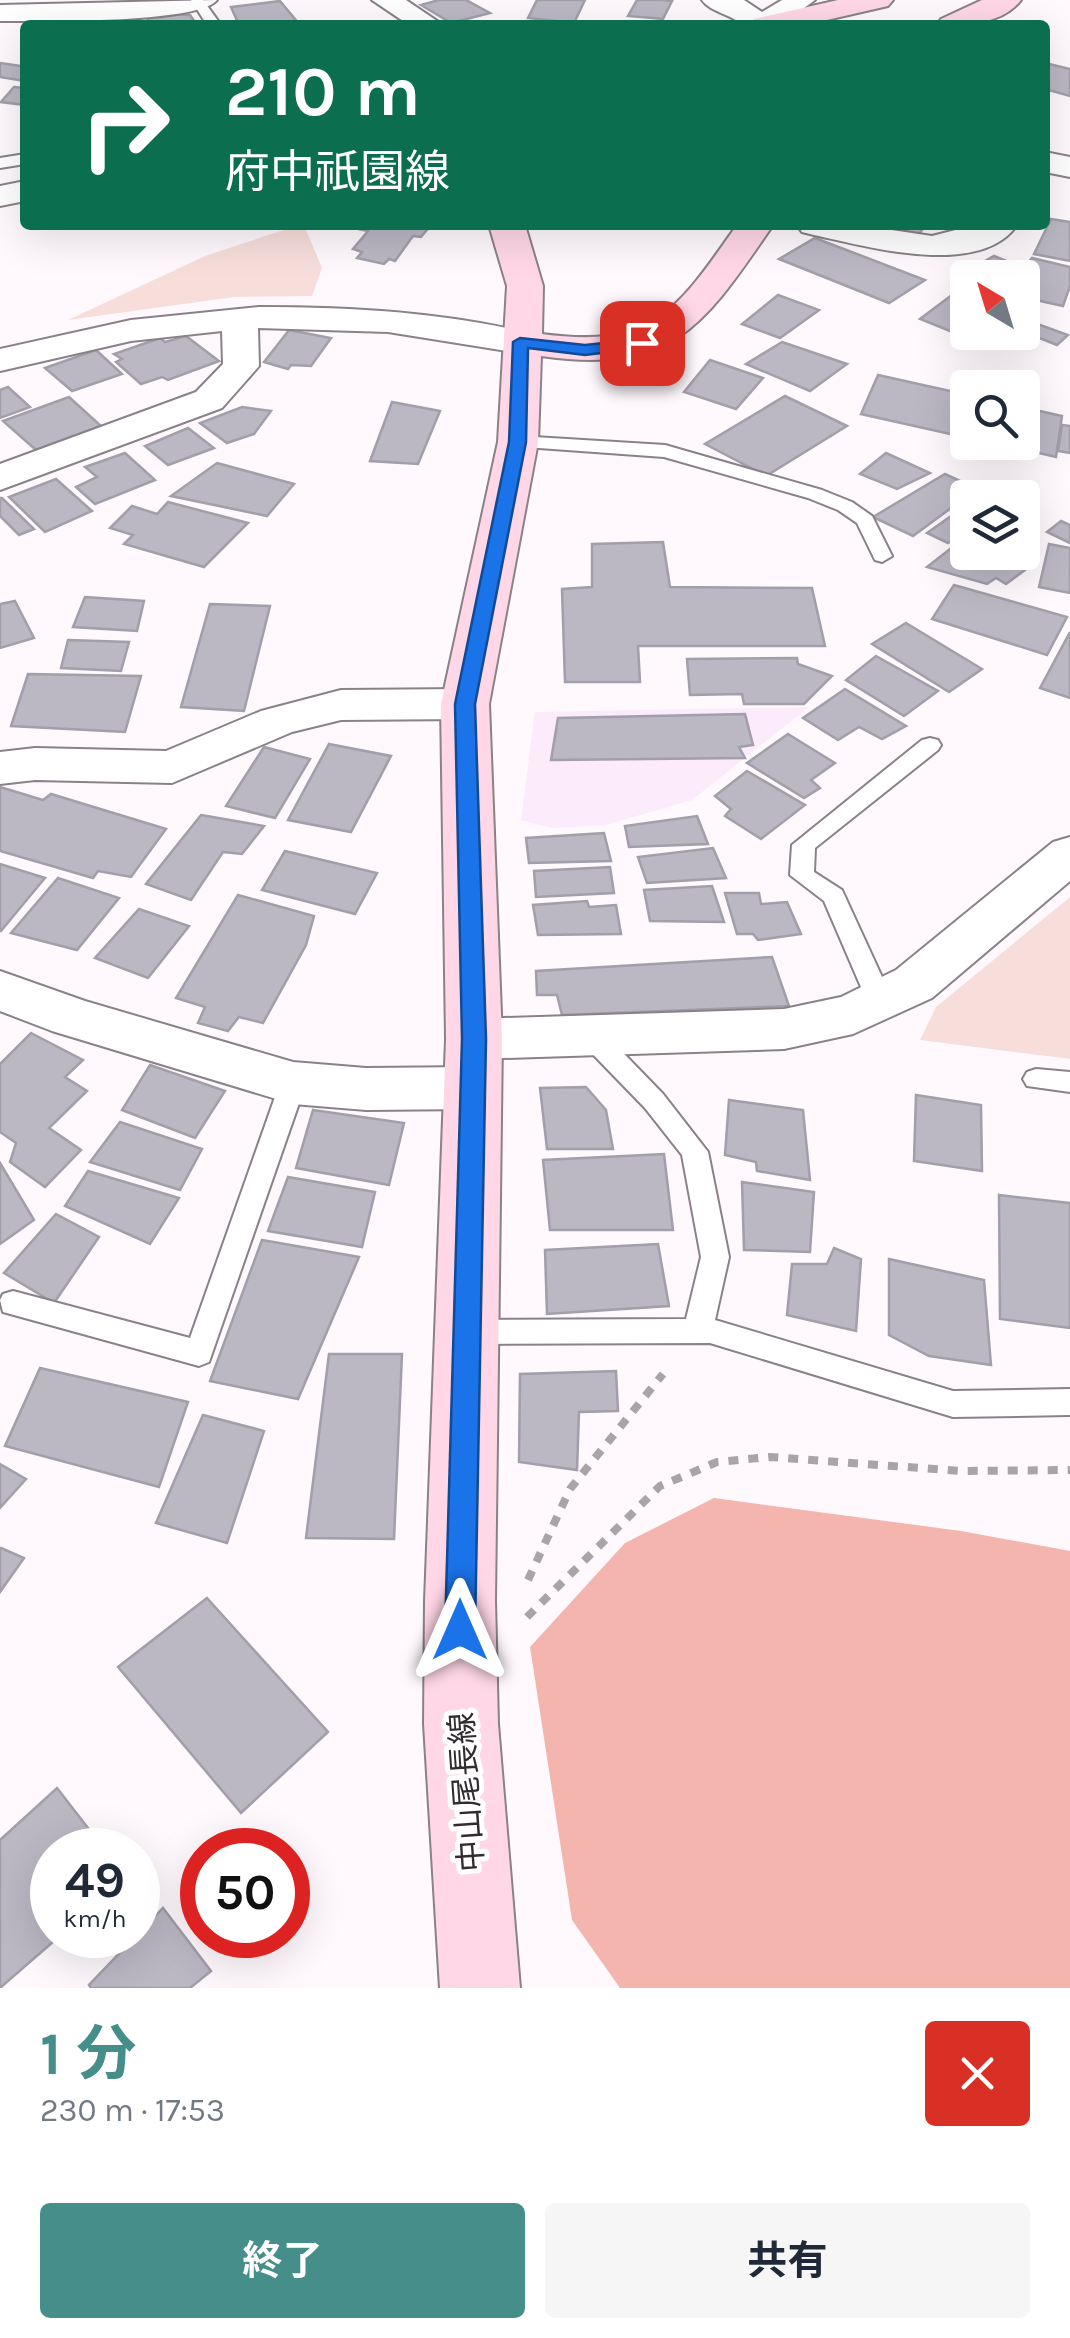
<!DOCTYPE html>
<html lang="ja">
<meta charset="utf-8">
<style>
:root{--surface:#fff;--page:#f6f6f7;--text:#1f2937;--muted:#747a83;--accent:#468e89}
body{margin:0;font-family:Karla,"Noto Sans JP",sans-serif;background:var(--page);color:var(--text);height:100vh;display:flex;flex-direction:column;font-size:38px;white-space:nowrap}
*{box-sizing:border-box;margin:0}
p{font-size:32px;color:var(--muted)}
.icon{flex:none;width:55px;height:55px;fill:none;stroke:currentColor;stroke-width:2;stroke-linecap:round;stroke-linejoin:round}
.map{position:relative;height:1988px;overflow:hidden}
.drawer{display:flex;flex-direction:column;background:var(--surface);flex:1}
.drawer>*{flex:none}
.guide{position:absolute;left:20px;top:20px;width:1030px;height:210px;border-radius:10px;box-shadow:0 10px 40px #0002;background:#0b6e4f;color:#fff;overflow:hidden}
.needle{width:65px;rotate:322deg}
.buttons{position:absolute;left:950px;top:260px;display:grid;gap:20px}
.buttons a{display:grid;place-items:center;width:90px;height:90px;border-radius:10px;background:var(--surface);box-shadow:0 10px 40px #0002;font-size:50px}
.speed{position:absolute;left:30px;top:1828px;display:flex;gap:20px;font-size:50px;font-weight:700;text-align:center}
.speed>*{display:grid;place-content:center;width:130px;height:130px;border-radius:50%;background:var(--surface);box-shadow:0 10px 40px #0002;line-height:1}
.speed small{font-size:25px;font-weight:400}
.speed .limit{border:15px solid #d22;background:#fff;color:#111}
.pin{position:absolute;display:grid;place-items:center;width:85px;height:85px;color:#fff;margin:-42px;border-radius:20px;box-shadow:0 5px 15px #0006}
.me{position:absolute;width:110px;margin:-55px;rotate:0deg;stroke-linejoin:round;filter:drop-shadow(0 0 8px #0008)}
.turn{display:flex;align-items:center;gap:35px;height:210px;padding:0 40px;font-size:45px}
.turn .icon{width:130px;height:130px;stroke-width:2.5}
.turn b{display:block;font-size:70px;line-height:85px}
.round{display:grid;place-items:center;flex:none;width:105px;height:105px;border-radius:10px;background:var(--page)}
.headline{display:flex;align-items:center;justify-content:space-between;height:170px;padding:0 40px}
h1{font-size:60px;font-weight:700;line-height:75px;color:var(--accent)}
.button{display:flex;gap:20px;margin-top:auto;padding:20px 40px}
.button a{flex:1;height:115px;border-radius:10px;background:var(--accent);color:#fff;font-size:40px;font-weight:700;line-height:115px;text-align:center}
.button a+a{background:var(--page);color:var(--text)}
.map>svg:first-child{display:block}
</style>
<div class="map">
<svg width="1070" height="1988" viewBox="0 0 1070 1988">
<rect width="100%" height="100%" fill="#fff9fe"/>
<!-- built -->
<path fill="#fcebfa" d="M809,707l-117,93 -86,25 -54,3 -31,-8 14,-108z"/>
<!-- green -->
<g fill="#f7dedb">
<path d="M299,225h5l18,43 -10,28 -78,1 -166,23 137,-64z"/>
<path d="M1070,897v162l-150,-19 16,-33z"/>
</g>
<!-- forest -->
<path fill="#f3b5ae" d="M714,1498l247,33 109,20v437h-450l-48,-68 -42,-273 95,-104z"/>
<!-- building -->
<g fill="#bbb7c3" stroke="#a29eaa" stroke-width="2.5">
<path d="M439,0h27l24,13 -39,10 -30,-18z"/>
<path d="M537,0h48l-11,23 -46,-5z"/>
<path d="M637,0h26l9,1 -9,18 -35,-3z"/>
<path d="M280,1l20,24h-61l-8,-18z"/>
<path d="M171,14l19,1 7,10h-46l-5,-9z"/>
<path d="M0,63l21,3 4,-3v18l-25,-4z"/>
<path d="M1045,63l25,6v27l-25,-7z"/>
<path d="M14,87l11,1v17l-24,-3z"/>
<path d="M1051,219l19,3v39l-36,-7z"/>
<path d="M355,225h76l-10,12 -8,-1 -18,25 -6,-2 -5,5 -27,-6 5,-6 -9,-3 15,-18 -15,-3z"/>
<path d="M865,225h60l-7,11z"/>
<path d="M815,238l110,42 -36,23 -110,-44z"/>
<path d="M994,256l30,12 8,-10 38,9v19l-7,20 -41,-9v-19h-48l-10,-5z"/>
<path d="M956,292l12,4v36h41l-19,15 -70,-28z"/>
<path d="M778,295l41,15 -39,28 -38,-14z"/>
<path d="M1032,322l36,13 -11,10 -35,-14z"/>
<path d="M289,330l42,8 -20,28 -20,-1 -3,4 -24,-7z"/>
<path d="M186,336l33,25 -51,19 -6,-3 -21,7 -25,-22 6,-3 -8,-5 46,-16 5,4z"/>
<path d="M782,342l65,22 -37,27 -64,-27z"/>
<path d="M96,350l26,24 -50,17 -27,-23z"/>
<path d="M710,360l53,18 -27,31 -52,-17z"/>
<path d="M878,375l90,20v43l-107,-24z"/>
<path d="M8,387l22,20 -30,11v-28z"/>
<path d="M785,396l62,30 -81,50 -61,-32z"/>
<path d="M69,397l32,29 -65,24 -33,-29z"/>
<path d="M392,402l48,9 -22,53 -48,-3z"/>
<path d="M242,407l29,4 -17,23 -27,9 -27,-20z"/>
<path d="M1022,407l40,9 -6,41 -65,-15h31z"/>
<path d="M1062,425l8,1v27l-12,-2z"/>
<path d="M188,428l26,20 -46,17 -23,-19z"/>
<path d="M125,453l30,27 -60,24 -19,-17 21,-10 -12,-10z"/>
<path d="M886,453l44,20 -33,16 -37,-15z"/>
<path d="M217,463l77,21 -27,32 -96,-20z"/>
<path d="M945,474l32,15 -64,47 -40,-19z"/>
<path d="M56,479l36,32 -47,21 -36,-35z"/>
<path d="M0,498h2l32,31 -15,6 -19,-19z"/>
<path d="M168,502l80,21 -44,44 -80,-23 9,-9 -23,-7 22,-22 25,8z"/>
<path d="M961,509l7,3v17l-20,14 -21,-10z"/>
<path d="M1061,521l9,4v18l-23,-11z"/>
<path d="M968,535v17h54l-4,4 15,8 -27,20 -10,-6 -9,6 -60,-17z"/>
<path d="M663,542l7,45 142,1 13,58h-187l2,36h-75l-3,-93 30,-2v-43z"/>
<path d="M1049,544l21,4v45l-31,-6z"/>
<path d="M954,585l113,32 -20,38 -115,-36z"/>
<path d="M85,597l59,4 -7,30 -64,-4z"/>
<path d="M15,601l19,37 -34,10v-44z"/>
<path d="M210,604l60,2 -26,105 -63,-4z"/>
<path d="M906,623l76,46 -33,23 -77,-48z"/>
<path d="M1070,632v66l-30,-10z"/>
<path d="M68,640l61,2 -8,29 -60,-3z"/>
<path d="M876,656l62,35 -34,25 -58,-36z"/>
<path d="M797,658l1,6 34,12 -28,28h-60l-2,-10 -52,1 -3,-36z"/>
<path d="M28,674l113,2 -16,56 -114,-6z"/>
<path d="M845,689l61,37 -24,13 -23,-12 -21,13 -35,-22z"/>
<path d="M745,714l8,31 -14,2 6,11 -194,2 7,-42z"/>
<path d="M788,734l47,29 -24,17 9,8 -16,10 -57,-35z"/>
<path d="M329,744l62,12 -40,76 -63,-12z"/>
<path d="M264,747l46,12 -35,59 -49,-12z"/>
<path d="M747,771l58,34 -44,34 -36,-23 6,-7 -16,-13z"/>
<path d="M0,787l43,13 8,-6 115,35 -35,48 -33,-6 -5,7 -93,-27z"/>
<path d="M201,815l63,11 -22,28 -19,-2 -32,48 -45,-16z"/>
<path d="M697,816l11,28 -79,3 -4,-21z"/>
<path d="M604,833l7,28 -82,2 -3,-25z"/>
<path d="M713,848l13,30 -79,5 -9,-26z"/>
<path d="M285,851l92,22 -22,41 -93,-24z"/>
<path d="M0,864l45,14 -44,53 -1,-1z"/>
<path d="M610,867l4,26 -78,4 -2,-26z"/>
<path d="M58,878l61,20 -42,52 -66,-17z"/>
<path d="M712,886l12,36 -74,-1 -6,-31z"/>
<path d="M725,893h34l2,11 26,-2 14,32 -43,6 -5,-6h-16z"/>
<path d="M238,895l76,21 -8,29 -43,78 -24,-6 -11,14 -30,-8 7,-16 -29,-9z"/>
<path d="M587,901l2,6 27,-2 5,29 -83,1 -5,-30z"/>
<path d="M139,909l50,17 -41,52 -53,-20z"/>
<path d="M772,957l17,49 -227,9 -5,-20h-20l-1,-24z"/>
<path d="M31,1033l52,27 -18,17 22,14 -38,37 32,22 -36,37 -35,-25 6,-19 -16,-11v-68z"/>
<path d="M150,1065l75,26 -30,47 -73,-28z"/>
<path d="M586,1087l20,23 7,39h-66l-7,-61z"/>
<path d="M916,1095l65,10 1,66 -68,-10z"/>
<path d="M729,1100l74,10 7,70 -53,-9 -1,-9 -31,-7z"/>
<path d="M313,1110l91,13 -15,62 -93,-17z"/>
<path d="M120,1122l82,27 -22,41 -90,-28z"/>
<path d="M664,1154l9,76h-123l-7,-70z"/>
<path d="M0,1163l34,57 -34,24z"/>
<path d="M88,1171l91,27 -29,46 -85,-38z"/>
<path d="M288,1177l87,15 -13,55 -94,-16z"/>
<path d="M742,1182l72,10 -4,60 -66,-2z"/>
<path d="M999,1195l71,8v125l-70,-9z"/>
<path d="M56,1214l43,23 -45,66 -50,-30z"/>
<path d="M262,1240l97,17 -61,142 -88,-18z"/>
<path d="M658,1244l11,62 -122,8 -2,-64z"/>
<path d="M834,1248l27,11 -5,72 -69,-16 5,-51h35z"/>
<path d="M889,1259l95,21 7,85 -62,-9 -40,-21z"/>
<path d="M329,1354h73l-8,185 -88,-1z"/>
<path d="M40,1368l148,34 -29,85 -154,-41z"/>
<path d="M616,1371l2,40 -39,1 -2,58 -58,-8 1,-88z"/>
<path d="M203,1415l61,16 -37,112 -71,-20z"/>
<path d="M0,1464l26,15 -26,29z"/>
<path d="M1,1548l23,10 -24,34v-43z"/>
<path d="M207,1598l121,134 -87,81 -123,-146z"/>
<path d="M57,1788l48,62h-53v85h9l-61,53v-148z"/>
<path d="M163,1908l48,63 -21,17h-99l-2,-3z"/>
</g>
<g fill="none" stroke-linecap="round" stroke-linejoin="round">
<defs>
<g id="lane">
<path d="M191,0h12l18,25h-14z"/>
<path d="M25,154v10l-25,4v-10z"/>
<path d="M518,436l147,9 157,45 30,12 20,14 20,40 -10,6 -7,-2 -18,-37 -19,-13 -30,-12 -144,-41 -153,-11v-8z"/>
<path d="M930,738l8,2 3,5 -3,5 -123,98 -1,24 28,18 51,111 -4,7h-18l-4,-7 -43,-100 -34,-26 2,-30 130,-105z"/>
<path d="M590,1025l9,3 64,66 45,58 21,105 -14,63 238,71 117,-2v26l-117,2 -243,-74 -244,1 -10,-3 -4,-9 4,-9 10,-3 220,-1 15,-62 -19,-102 -37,-47 -64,-66 -4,-7 4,-7z"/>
<path d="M1036,1069l34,3v20l-43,-6 -4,-7 4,-7z"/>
<path d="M293,1073l9,3 4,7 -97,279 -10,4 -196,-54 -3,-12 3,-6 10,-3 177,47 90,-255 4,-7z"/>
</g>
<g id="street">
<path d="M217,0c-19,24 -181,21 -217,21v-16z"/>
<path d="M372,0h34l37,25h-34z"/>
<path d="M702,0h42l18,12 20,-12h33l-34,25h-38c-12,-11 -33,-13 -41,-25z"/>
<path d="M1045,152l25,5v20l-25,-5z"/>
<path d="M25,181v20l-25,5v-20z"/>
<path d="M797,225h61l74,11 43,-11h42c-37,54 -152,21 -203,10l-12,-3z"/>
<path d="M259,307c92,0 184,5 274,27l5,8 -5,8 -13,3 -132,-21 -130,-4 1,38 -37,42 -222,82v-26l196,-72 27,-28 -1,-33 -91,10 -131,30v-22l131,-29z"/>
<path d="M465,689l16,5 7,10 -7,10 -16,5 -124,1 -49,12 -120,51 -137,-3 -35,4v-32l35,-4 131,3 95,-40 80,-21z"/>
<path d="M1070,837v44l-138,117 -79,36 -69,15 -310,10 -19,-6 -8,-14 8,-14 19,-6 310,-10 57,-12 55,-27 157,-128z"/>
<path d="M0,971l85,30 208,61 73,6 107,-1 19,6 8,15 -8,15 -19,6 -107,1 -73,-6 -241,-73 -52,-20z"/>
</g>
<g id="secondary">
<path d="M838,0h55l-5,6 -83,19h-55l4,-6z"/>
<path d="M982,0h39c-19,25 -56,25 -84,25l4,-6z"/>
<path d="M489,225h36l18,61 -1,48c112,15 135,-24 195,-109h36c-69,100 -99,150 -232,131l-3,86 -49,262 13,335 -7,562 3,123 22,264h-80l-16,-264 1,-123 21,-562 -5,-335 57,-262 9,-156z"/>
</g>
</defs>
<!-- lane casing -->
<use href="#lane" stroke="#8a8189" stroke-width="4"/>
<!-- street casing -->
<use href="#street" stroke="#8a8189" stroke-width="4"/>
<!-- secondary casing -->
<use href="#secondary" stroke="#8a8189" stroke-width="4"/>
<!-- path -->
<g stroke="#a9a4a8" stroke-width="8" stroke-dasharray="10 10" stroke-linecap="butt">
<path d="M528,1580l42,-91 93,-115"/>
<path d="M527,1617l133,-131 57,-24 53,-5 191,14 109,-1"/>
</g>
<!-- lane -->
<use href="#lane" fill="#fff" fill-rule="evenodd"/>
<!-- street -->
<use href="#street" fill="#fff" fill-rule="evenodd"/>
<!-- secondary -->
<use href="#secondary" fill="#ffd7e6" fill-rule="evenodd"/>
</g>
<!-- route -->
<path fill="#1a73e8" stroke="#114b97" stroke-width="2.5" d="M520,338l65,7 57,-6 8,4 -8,5 -57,7 -57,-7 -2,94 -51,262 11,335 -11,591 -5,10 -10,4 -10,-4 -5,-10 17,-591 -7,-335 54,-262 4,-100z"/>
<g text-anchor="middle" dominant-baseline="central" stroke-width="10" stroke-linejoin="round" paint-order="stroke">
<!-- street labels -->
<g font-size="32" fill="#302c30" stroke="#fff">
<text transform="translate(467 1792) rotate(-94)">中山尾長線</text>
</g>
</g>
</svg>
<div class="buttons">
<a><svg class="needle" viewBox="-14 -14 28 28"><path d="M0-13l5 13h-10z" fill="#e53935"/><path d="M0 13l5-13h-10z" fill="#747a83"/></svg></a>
<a><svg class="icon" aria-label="search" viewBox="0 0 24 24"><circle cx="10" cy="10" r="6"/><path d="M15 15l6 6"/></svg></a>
<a><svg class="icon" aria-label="layers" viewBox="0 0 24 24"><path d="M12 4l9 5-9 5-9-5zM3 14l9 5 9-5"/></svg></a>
</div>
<div class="speed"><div>49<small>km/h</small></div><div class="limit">50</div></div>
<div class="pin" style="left:642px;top:343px;background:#d93025"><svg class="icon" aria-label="arrive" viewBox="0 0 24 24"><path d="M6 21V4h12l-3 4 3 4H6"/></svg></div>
<svg class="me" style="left:460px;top:1630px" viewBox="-20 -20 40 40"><path d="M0-17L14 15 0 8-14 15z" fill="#1a73e8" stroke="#fff" stroke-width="4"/></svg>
<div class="guide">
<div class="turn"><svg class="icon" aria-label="right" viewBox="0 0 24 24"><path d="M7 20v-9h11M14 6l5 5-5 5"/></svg><div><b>210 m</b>府中祇園線</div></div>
</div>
</div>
<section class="drawer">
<div class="headline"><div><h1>1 分</h1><p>230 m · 17:53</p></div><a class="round" style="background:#d93025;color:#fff"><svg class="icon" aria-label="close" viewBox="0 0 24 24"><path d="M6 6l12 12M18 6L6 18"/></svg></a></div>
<div class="button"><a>終了</a><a>共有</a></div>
</section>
